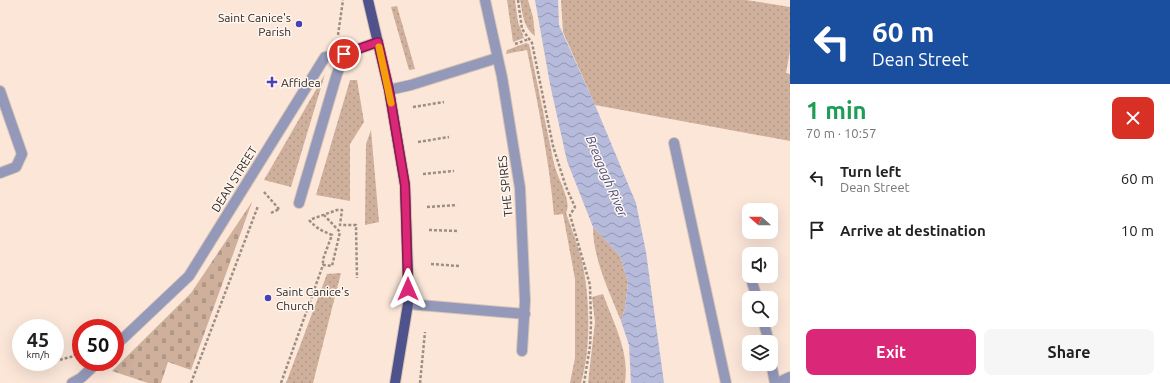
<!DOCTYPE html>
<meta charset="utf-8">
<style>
:root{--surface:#fff;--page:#f6f6f6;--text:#222;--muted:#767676;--accent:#db2777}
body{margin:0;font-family:Ubuntu,sans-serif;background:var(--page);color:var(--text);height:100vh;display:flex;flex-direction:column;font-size:15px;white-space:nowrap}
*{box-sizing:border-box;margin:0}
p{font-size:13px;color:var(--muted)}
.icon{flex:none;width:22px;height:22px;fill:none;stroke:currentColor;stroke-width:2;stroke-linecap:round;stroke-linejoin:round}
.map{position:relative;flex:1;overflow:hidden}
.side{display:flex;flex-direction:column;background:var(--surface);width:380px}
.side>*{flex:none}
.top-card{background:#1a4fa0;color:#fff;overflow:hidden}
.needle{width:26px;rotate:291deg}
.controls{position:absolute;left:742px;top:203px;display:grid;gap:8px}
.controls a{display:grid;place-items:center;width:36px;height:36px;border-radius:8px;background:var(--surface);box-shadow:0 4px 16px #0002;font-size:20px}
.speed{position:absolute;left:12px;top:319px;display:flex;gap:8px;font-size:20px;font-weight:700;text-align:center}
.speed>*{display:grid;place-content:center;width:52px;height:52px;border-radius:50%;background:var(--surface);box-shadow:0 4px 16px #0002;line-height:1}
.speed small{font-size:10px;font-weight:400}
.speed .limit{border:6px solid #d22;background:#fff;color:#111}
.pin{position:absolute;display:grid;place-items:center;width:34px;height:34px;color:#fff;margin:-17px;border:2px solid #fff;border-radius:50%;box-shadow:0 1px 4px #0007}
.me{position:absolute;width:44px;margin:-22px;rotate:0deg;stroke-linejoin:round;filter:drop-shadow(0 0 3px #0008)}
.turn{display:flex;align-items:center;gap:14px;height:84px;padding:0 16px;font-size:18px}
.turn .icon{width:52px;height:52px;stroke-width:2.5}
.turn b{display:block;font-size:28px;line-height:34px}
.round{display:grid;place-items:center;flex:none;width:42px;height:42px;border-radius:8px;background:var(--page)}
.summary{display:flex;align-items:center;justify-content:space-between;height:68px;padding:0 16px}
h1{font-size:24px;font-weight:600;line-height:30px;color:#1e9e55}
.button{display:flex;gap:8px;margin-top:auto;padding:8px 16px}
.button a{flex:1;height:46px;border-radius:8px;background:var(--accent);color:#fff;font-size:16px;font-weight:600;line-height:46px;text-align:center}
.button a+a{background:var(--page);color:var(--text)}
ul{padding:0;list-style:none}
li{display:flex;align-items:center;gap:12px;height:52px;padding:0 16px}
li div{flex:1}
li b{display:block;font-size:15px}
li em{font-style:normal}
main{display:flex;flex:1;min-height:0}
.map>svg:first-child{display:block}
</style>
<main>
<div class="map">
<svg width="790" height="383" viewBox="0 0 790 383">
<defs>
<pattern id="grass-dots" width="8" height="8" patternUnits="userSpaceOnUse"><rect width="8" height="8" fill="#ceb09c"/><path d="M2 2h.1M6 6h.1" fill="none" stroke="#b19786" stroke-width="1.8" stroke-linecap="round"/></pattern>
<pattern id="cemetery-stones" width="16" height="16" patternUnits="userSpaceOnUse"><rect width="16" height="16" fill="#ceb09c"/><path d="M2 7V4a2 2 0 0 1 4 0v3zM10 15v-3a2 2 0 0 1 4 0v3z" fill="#b19786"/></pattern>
<pattern id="water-waves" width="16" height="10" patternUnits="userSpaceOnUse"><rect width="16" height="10" fill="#b6badb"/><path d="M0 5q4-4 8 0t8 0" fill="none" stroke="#9497b1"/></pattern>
</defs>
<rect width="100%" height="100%" fill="#fbe6d8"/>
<!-- grass -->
<g fill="url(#grass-dots)">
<path d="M507,0h8l3,22 6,16 -11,4z"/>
<path d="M520,0h8l5,17 2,19c-12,-9 -12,-22 -15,-36z"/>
<path d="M561,0h185l44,7v44l-4,22 4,1v67l-195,-36 -32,-73z"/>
<path d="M397,6l18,63 -6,1 -18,-63z"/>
<path d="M526,43l3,1 23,110c1,5 2,11 4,16 3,11 16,32 10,43 6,17 13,35 17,53 7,36 8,82 -2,117h-11l5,-25v-79l-12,-65 -9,1c-5,-56 -16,-110 -27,-165l-21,4 1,-4z"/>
<path d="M325,74l-34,113 -27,-7z"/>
<path d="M350,80h7l7,42 -14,22v57l-34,-6z"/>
<path d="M371,130l8,92 -14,3 1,-81z"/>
<path d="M593,227l27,29 8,26 -3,26 -4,13c-12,-30 -28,-62 -28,-94z"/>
<path d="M341,273l-28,110h-27l41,-109z"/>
<path d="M603,294c10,28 27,58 22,89h-37l7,-61 -3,-25z"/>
</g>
<!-- cemetery -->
<path fill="url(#cemetery-stones)" d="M252,202l-61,168 -23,-8 -7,21h-13l-36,-12 79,-78z"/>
<!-- water -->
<path fill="url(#water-waves)" d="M535,0h23l1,25 36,80 41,98 10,49 18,131h-33l-2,-38 -8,-24 4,-13 3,-26 -8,-26 -27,-29 -26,-66 -17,-77z"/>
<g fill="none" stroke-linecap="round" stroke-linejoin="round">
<defs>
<g id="minor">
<path d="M485,0l17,77 18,111 5,113 -3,50"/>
<path d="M389,90l22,-5 86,-27"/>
<path d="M0,91l22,63 -6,13 -16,6"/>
<path d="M674,143l52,240"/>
<path d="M299,203l37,-126 8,-23"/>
<path d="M751,279l6,19"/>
<path d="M408,304l117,10"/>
<path d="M763,320l6,22"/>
<path d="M115,346l74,-70 136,-219 19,-3 34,-12"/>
<path d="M771,363l4,20"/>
<path d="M72,383l9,-5 17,-16"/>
<path d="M777,383l13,-6"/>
</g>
<path id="major" d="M368,0l21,90 16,95 3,89v30l-13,79"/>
</defs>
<!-- minor casing -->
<use href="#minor" stroke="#d6c4b7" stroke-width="12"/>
<!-- major casing -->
<use href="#major" stroke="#d6c4b7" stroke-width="12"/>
<!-- path -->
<g stroke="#9d8e85" stroke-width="2.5" stroke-dasharray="3 2" stroke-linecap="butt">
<path d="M518,0l4,29 10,14 21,103 13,41 9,20 -5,8 20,70 1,38 -1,23 -6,37"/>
<path d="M338,35l5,-35"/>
<path d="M515,44l14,-5"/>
<path d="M413,107l31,-5"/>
<path d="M418,142l31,-5"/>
<path d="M423,174l31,-3"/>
<path d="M264,192l15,17 2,1"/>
<path d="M427,207l30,-2"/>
<path d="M271,213l8,-4"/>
<path d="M312,219l25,-9h5l-2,15h16l1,53"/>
<path d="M309,220c7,8 13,11 23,15l-9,24v6"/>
<path d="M429,230l29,1"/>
<path d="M431,264l28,2"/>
<path d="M55,361l19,-5 4,-6 -1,-5"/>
<path d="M49,367l2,-5"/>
<path d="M191,383l67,-177"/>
<path d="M281,383l42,-118 9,1 8,-34 -16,-17"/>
<path d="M420,383l5,-51"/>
</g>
<!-- minor -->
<use href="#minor" stroke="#9498b9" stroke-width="10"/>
<!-- major -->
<use href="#major" stroke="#50538b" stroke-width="10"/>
</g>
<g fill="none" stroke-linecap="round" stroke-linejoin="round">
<defs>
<path id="route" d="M344,54l34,-12 11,48 16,95 3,104"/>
</defs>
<!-- route casing -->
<use href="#route" stroke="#8e194d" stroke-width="10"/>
<!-- route -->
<use href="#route" stroke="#db2777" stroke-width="7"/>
<!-- slow -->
<path stroke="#f59e0b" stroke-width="7" d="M379,47l12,56"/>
</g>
<!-- markers -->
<g fill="#4940b7" stroke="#fff6f0" stroke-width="1.5">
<circle cx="299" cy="24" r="4"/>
<path d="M270 76h4v4h4v4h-4v4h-4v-4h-4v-4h4z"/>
<circle cx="268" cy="298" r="4"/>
</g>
<g text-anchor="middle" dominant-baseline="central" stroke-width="3" stroke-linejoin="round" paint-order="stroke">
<!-- poi labels -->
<g font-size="12" fill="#302823" stroke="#fff6f0" text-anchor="start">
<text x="291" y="17" text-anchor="end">Saint Canice's<tspan x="291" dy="14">Parish</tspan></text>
<text x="281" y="82">Affidea</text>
<text x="276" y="291">Saint Canice's<tspan x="276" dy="14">Church</tspan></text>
</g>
<!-- street labels -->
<g font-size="12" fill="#302823" stroke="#fff6f0">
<text transform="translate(234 179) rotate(-58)">DEAN STREET</text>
<text transform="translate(505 186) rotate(-96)">THE SPIRES</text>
</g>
<!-- water labels -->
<g font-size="13" font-style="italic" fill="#4b4e7d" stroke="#fff6f0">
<text transform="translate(607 176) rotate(67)">Breagagh River</text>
</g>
</g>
</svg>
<div class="controls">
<a><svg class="needle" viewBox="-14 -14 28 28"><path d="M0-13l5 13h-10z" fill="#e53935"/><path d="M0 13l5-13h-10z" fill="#767676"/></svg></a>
<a><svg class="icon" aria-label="sound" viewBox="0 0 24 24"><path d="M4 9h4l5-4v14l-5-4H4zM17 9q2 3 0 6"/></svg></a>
<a><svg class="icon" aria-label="search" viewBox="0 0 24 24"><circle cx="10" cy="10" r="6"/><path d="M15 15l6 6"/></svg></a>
<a><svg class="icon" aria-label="layers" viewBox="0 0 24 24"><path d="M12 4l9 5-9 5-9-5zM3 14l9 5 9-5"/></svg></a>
</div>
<div class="speed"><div>45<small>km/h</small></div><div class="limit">50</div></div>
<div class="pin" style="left:344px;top:54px;background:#d93025"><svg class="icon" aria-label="arrive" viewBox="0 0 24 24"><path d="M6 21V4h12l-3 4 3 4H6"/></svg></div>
<svg class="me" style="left:408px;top:289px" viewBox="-20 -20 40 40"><path d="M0-17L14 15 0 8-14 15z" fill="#db2777" stroke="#fff" stroke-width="4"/></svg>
</div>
<section class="side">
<div class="top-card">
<div class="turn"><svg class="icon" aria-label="left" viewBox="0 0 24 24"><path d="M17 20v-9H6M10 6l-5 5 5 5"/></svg><div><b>60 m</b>Dean Street</div></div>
</div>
<div class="summary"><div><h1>1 min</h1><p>70 m · 10:57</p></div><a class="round" style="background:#d93025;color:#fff"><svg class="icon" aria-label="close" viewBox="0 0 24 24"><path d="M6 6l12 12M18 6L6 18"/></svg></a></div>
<ul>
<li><svg class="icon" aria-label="left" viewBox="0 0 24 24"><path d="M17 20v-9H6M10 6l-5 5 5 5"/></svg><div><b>Turn left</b><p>Dean Street</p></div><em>60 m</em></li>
<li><svg class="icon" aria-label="arrive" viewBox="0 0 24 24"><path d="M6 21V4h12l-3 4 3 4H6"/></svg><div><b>Arrive at destination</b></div><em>10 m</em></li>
</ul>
<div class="button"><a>Exit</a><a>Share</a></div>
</section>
</main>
